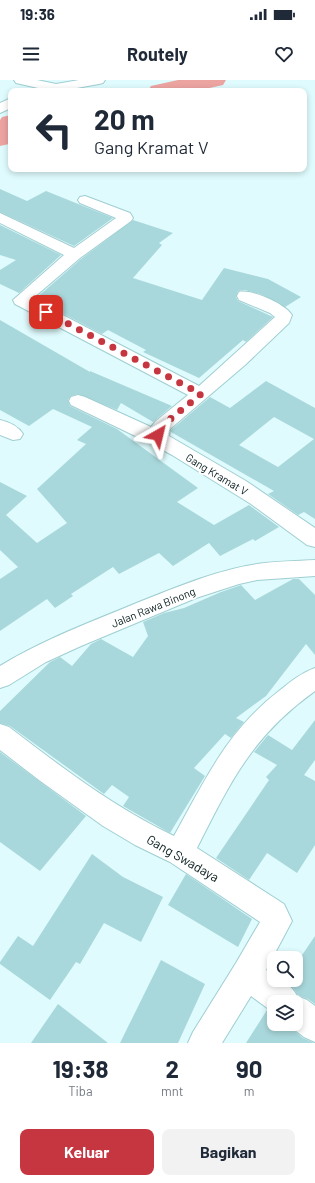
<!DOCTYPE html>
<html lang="id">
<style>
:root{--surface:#fff;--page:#f2f2f3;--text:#1f2937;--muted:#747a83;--accent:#c63640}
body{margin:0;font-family:Barlow,sans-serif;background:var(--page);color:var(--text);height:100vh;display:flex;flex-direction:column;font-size:15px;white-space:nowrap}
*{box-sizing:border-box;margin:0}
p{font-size:13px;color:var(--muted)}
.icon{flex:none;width:22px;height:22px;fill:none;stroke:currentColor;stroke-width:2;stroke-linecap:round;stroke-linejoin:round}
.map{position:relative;height:963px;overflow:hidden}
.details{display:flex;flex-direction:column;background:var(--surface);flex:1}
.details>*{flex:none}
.guide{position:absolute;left:8px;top:8px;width:299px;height:84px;border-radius:8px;box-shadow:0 2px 6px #0003;background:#fff;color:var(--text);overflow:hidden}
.buttons{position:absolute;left:267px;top:871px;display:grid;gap:8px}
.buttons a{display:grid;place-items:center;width:36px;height:36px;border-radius:8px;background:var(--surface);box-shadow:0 2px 6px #0003;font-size:20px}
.pin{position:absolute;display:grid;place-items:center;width:34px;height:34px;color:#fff;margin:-17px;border-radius:8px;box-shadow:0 2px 6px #0006}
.me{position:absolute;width:44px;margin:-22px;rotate:37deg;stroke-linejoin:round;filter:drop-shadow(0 0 3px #0008)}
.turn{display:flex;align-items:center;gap:14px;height:84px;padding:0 20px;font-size:18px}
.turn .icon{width:52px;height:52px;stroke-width:2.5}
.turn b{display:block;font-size:28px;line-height:34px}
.eta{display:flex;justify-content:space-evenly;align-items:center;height:68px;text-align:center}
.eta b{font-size:24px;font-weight:700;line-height:28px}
.action{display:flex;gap:8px;margin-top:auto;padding:8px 20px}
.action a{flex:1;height:46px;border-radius:8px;background:var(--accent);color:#fff;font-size:16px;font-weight:700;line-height:46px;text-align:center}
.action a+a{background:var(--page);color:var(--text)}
.status{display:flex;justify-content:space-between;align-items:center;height:28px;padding:0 20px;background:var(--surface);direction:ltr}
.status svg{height:11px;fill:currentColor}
header{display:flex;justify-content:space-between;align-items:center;height:52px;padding:0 20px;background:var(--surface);font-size:18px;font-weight:700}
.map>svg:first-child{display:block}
</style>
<div class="status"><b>19:36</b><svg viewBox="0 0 49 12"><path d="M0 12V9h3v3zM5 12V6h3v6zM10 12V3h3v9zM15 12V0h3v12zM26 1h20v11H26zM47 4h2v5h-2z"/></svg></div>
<header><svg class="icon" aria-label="menu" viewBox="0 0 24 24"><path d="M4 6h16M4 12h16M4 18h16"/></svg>Routely<svg class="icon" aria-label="heart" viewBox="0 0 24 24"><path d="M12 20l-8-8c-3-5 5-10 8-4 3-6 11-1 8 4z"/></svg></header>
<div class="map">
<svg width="315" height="963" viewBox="0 0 315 963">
<rect width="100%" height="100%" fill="#dffbfd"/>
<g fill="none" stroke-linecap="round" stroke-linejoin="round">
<!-- river -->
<g fill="#eca4a1" fill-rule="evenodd">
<path d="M178,0h48l-3,5 -27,6h-48l3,-5z"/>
<path d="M11,35v26l-2,3 -9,2v-26l2,-3z"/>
</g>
</g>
<!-- building -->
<g fill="#a9d8dc" fill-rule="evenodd">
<path d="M0,109l27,12 19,-10 67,27 -39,28 -74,-34z"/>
<path d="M133,140l40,13 -14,10 3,2 -29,33 69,22 22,-32 44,11 33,18 -16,10 -25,-13 -15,-4 -7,1 -2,6 2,4 35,16 -27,25 -3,-2 -44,38 -56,-26 3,-2 -38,-20 -6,4 -67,-35 46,-40z"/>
<path d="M0,145l61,30 -42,38 -19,-9v-14l16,-10 -16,-5z"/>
<path d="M0,240l90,52v-1l82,35 -19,16 -32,-19 -4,7 -39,-16 -7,2 -3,4 2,6 47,23 81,59 -21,14 37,23 35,-20 30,22 -24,14 -2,-2 -33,17 -11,-13 -36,23 -14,-13 -40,21 -6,-7 -42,27 2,2 -18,12 -8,-9 -47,32v-52l18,-12 -18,-17v-68l27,14 -21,19 31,28 30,-20 -30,-34 49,-45 -9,-4 15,-13 -39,-18 -24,17 -29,-16z"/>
<path d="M266,301l49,27v111l-11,-7 -6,3 -30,-21 6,-3 -103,-59v-2l39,-33 20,11zM274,337l40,22 -36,28 -39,-22z"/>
<path d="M293,499h6l16,16v60l-9,-11 -40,52 -30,22 8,4 -13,16 -6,-4 -31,34 11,8 -35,57 -47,-27 6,-9 -17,-12 -8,9 -94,-68 -10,-3v-12l50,-49 10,-5 12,9 19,-22 10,-5 32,18 15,-21 -5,-14 21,-9 20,-5 37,-16 20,-7 14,15z"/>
<path d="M315,640v40l-11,15 11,6v64l-18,28 -30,-20 -18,27 -33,-22 53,-78 -3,-3 11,-12 -23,-13 14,-17 24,15z"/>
<path d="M0,672l86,64 -46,55 -40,-29z"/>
<path d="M92,774l31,23 40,20 -22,45 -37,-19 -24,41 -4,-2 -26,38 -50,-36v-2l18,-26 15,10z"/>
<path d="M186,794l66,45 -14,28 -70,-42z"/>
<path d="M315,856v68l-7,-5 -10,-4 -4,-6 -9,-7 1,-2h10v-16z"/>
<path d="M161,880l44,24 -27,59h-58z"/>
<path d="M58,924l50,39h-77z"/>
<path d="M267,930l7,4v10h12l17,14 11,5h-68z"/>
</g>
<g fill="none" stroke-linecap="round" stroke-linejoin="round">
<defs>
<g id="minor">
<path d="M14,0h23l19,4 23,-4h26l-2,3 -4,1 -39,7h-26l4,-3 -22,-5z"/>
<path d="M11,18v10l-11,5v-10z"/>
<path d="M85,116l45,17 3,5 -2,3 -51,37 -48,41 167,87 76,-69 -5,-4 -31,-13 -2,-4 2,-4c13,-3 46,12 53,23l-3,8 -44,42 -75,64 -1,7 77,45 69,47v19l-8,-2 -56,-41 -79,-49 -20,-11 -81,-39 -2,-4 2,-4 7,-2 7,2 66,30 5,-6 32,-26 -173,-91 -2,-4 51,-45 -64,-32v-10l74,35 42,-30 -36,-15 -2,-3 2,-3z"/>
<path d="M0,340c9,2 18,6 23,14l-3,5 -7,1 -13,-5z"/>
<path d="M315,588v23c-63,45 -84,90 -118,157l87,56 8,17 -26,49 8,5v5c9,0 19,7 23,16l10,4 8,6v36l-11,-5 -17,-13h9v-22h-22v11l-23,-17 -29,47h-34l5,-11 43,-69 24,-41 -90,-60 -35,-17 -32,-19 -64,-46 -39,-30v-26l9,3c52,40 106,81 165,109 31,-56 53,-105 105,-145 11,-9 22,-18 36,-23z"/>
</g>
<path id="major" d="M315,480v16l-58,4 -18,4 -43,14 -115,48 -35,16 -37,23 -9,3v-22c44,-27 91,-44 139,-64 35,-14 81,-33 118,-38 19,-3 39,-3 58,-4z"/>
</defs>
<!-- minor casing -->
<use href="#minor" stroke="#9fced1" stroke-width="2"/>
<!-- major casing -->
<use href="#major" stroke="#9fced1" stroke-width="2"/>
<!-- minor -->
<use href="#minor" fill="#fff" fill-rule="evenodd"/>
<!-- major -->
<use href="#major" fill="#fff" fill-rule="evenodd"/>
</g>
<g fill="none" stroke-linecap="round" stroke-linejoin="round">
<!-- route -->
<path stroke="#c63640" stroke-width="7" stroke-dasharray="0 12.6" d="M46,232l155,82 -38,31 -5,5v5"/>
</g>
<g text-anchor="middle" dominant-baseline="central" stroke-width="4" stroke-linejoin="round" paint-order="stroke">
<!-- street labels -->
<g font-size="11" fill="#081b1c" stroke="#fff">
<text transform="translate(217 394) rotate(31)">Gang Kramat V</text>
<text transform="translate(153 527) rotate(-22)">Jalan Rawa Binong</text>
</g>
<!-- near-street labels -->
<g font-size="13" fill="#081b1c" stroke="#fff">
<text transform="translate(183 778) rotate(30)">Gang Swadaya</text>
</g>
</g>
</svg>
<div class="buttons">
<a><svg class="icon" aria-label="search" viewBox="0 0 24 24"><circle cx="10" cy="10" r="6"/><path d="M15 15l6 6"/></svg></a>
<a><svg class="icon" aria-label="layers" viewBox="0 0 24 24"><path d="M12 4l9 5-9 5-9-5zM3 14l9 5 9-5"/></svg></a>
</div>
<div class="pin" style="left:46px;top:232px;background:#d93025"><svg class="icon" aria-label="arrive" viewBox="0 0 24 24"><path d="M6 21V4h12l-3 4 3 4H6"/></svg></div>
<svg class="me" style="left:158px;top:355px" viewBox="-20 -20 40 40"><path d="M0-17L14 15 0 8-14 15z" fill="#c63640" stroke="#fff" stroke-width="4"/></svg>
<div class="guide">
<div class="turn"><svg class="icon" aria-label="left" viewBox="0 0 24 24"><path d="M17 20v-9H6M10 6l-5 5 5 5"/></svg><div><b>20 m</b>Gang Kramat V</div></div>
</div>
</div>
<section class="details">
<div class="eta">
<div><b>19:38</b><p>Tiba</p></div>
<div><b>2</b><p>mnt</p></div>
<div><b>90</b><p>m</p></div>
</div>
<div class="action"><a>Keluar</a><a>Bagikan</a></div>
</section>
